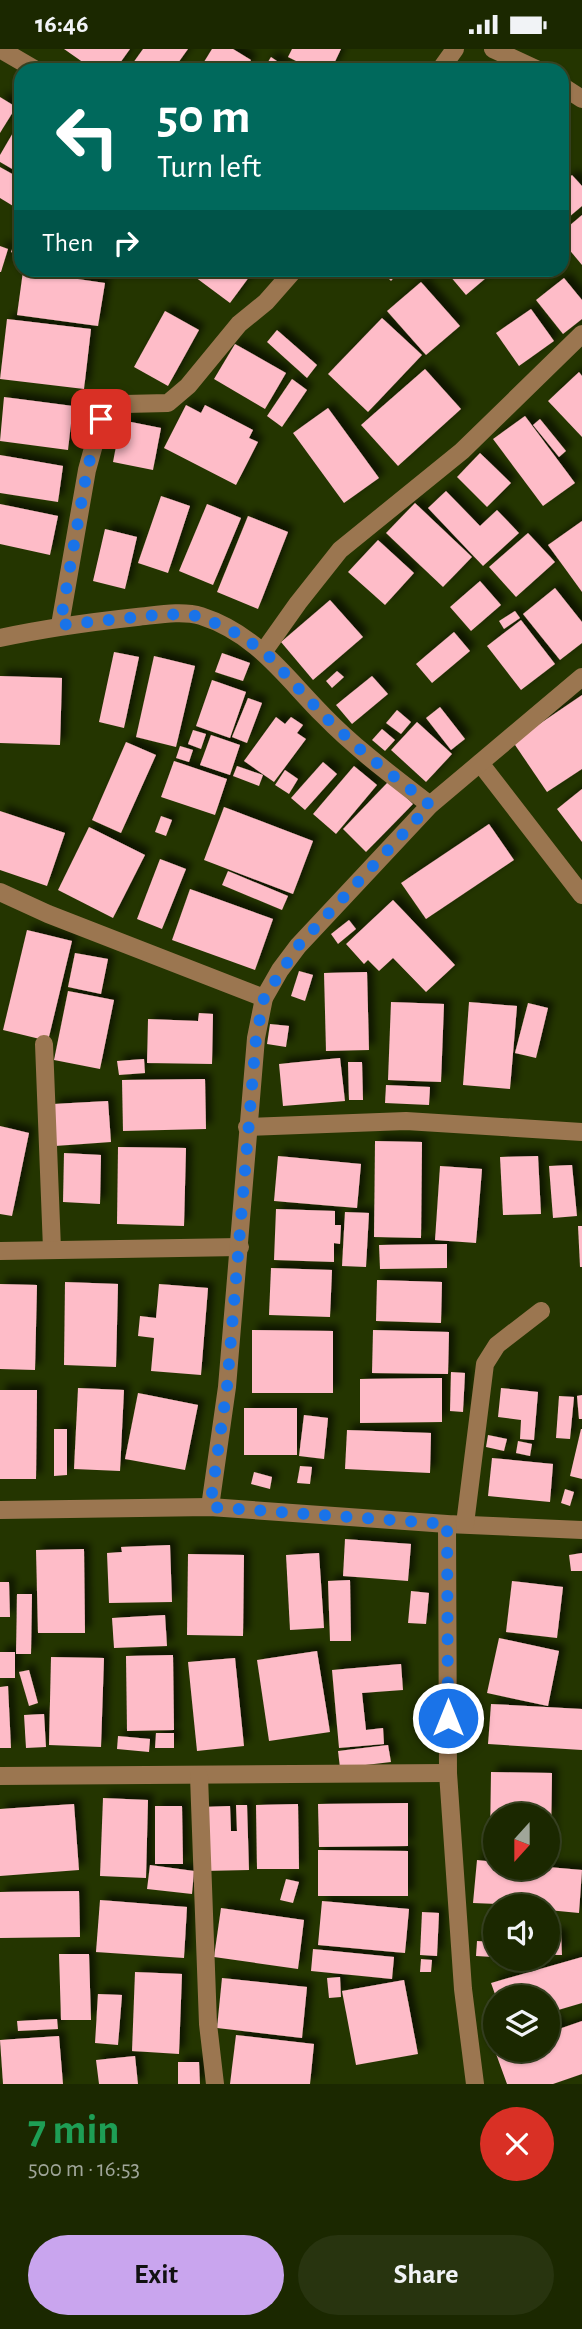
<!DOCTYPE html>
<meta charset="utf-8">
<style>
:root{--surface:#1b2800;--page:#28340f;--text:#f1f3f6;--muted:#a0a699;--line:#394422;--accent:#c9a5ee}
body{margin:0;font-family:"Alegreya Sans",sans-serif;background:var(--page);color:var(--text);height:100vh;display:flex;flex-direction:column;font-size:26px;white-space:nowrap}
*{box-sizing:border-box;margin:0}
p{font-size:23px;color:var(--muted)}
.icon{flex:none;width:38px;height:38px;fill:none;stroke:currentColor;stroke-width:2;stroke-linecap:round;stroke-linejoin:round}
.map{position:relative;height:2035px;overflow:hidden}
.panel{display:flex;flex-direction:column;background:var(--surface);flex:1}
.panel>*{flex:none}
.top-card{position:absolute;left:14px;top:14px;width:555px;height:214px;border-radius:21px;box-shadow:0 2px 5px #0004,0 0 0 2px var(--line);background:#00695c;color:#fff;overflow:hidden}
.needle{width:46px;rotate:201deg}
.fabs{position:absolute;left:483px;top:1754px;display:grid;gap:14px}
.fabs a{display:grid;place-items:center;width:77px;height:77px;border-radius:50%;background:var(--surface);box-shadow:0 2px 5px #0004,0 0 0 2px var(--line);font-size:35px}
.pin{position:absolute;display:grid;place-items:center;width:60px;height:60px;color:#fff;margin:-30px;border-radius:14px;box-shadow:0 4px 10px #0006}
.me{position:absolute;width:77px;margin:-38px;rotate:0deg;stroke-linejoin:round;filter:drop-shadow(0 0 5px #0008)}
.turn{display:flex;align-items:center;gap:24px;height:147px;padding:0 28px;font-size:32px}
.turn .icon{width:91px;height:91px;stroke-width:2.5}
.turn b{display:block;font-size:49px;line-height:60px}
.then{display:flex;align-items:center;height:66px;padding:0 28px;background:#0003;gap:14px;font-size:26px}
.round{display:grid;place-items:center;flex:none;width:74px;height:74px;border-radius:37px;background:var(--page)}
.head{display:flex;align-items:center;justify-content:space-between;height:119px;padding:0 28px}
h1{font-size:42px;font-weight:700;line-height:52px;color:#1e9e55}
.action{display:flex;gap:14px;margin-top:auto;padding:14px 28px}
.action a{flex:1;height:80px;border-radius:42px;background:var(--accent);color:#111;font-size:28px;font-weight:700;line-height:80px;text-align:center}
.action a+a{background:var(--page);color:var(--text)}
.status{display:flex;justify-content:space-between;align-items:center;height:49px;padding:0 35px;background:var(--surface);direction:ltr}
.status svg{height:19px;fill:currentColor}
.map>svg:first-child{display:block}
</style>
<div class="status"><b>16:46</b><svg viewBox="0 0 49 12"><path d="M0 12V9h3v3zM5 12V6h3v6zM10 12V3h3v9zM15 12V0h3v12zM26 1h20v11H26zM47 4h2v5h-2z"/></svg></div>
<div class="map">
<svg width="582" height="2035" viewBox="0 0 582 2035">
<defs>
<filter id="shadow"><feDropShadow dx="6" dy="-6" stdDeviation="3.5" flood-color="#0009"/></filter>
</defs>
<rect width="100%" height="100%" fill="#243500"/>
<!-- building -->
<g fill="#febcc8" filter="url(#shadow)">
<path d="M64,0h66l-15,21h-21z"/>
<path d="M143,0h45l-15,21h-45z"/>
<path d="M212,0h21l18,11 -6,10h-46z"/>
<path d="M292,0h49l-10,21h-17l-26,-13z"/>
<path d="M271,8l19,13h-27z"/>
<path d="M0,48l16,10 -16,26z"/>
<path d="M21,70v55l-21,-12v-7z"/>
<path d="M0,118l21,12v24l-3,6 -18,-11z"/>
<path d="M572,126l10,11v20l-20,17v-39z"/>
<path d="M582,166v50l-20,-24v-9z"/>
<path d="M21,179v28l-10,-4z"/>
<path d="M0,197l8,3 -7,23h-1z"/>
<path d="M55,220h23l-3,8z"/>
<path d="M200,220h55l-25,34 -35,-26z"/>
<path d="M379,220h23l-11,12z"/>
<path d="M444,220h47l2,3 -27,23z"/>
<path d="M23,222l82,12 -7,43 -81,-11z"/>
<path d="M564,229l18,22v19l-19,15 -27,-34z"/>
<path d="M421,233l39,44 -34,29 -39,-44z"/>
<path d="M531,260l23,32 -35,25 -23,-33z"/>
<path d="M165,262l34,19 -31,56 -34,-19z"/>
<path d="M382,269l40,37 -54,57 -40,-38z"/>
<path d="M7,270l84,10 -7,60 -84,-10z"/>
<path d="M277,281l40,35 -10,13 -40,-36z"/>
<path d="M235,295l51,29 -21,36 -51,-30z"/>
<path d="M425,320l36,40 -63,57 -37,-41z"/>
<path d="M579,323l3,4v61l-34,-36z"/>
<path d="M292,330l15,11 -25,37 -15,-11z"/>
<path d="M4,348l69,9 -5,44 -68,-9z"/>
<path d="M186,356l15,8 4,-8 48,25 -4,8 9,4 -22,43 -72,-37z"/>
<path d="M328,359l51,70 -35,25 -51,-70z"/>
<path d="M525,367l50,67 -32,23 -50,-67z"/>
<path d="M540,370l26,32 -7,6 -26,-32z"/>
<path d="M121,371l40,8 -8,42 -40,-8z"/>
<path d="M480,404l31,30 -24,24 -30,-30z"/>
<path d="M0,406l63,11 -5,36 -58,-9z"/>
<path d="M446,442l34,35 17,-16 22,23 -36,33 -55,-58z"/>
<path d="M161,447l29,10 -22,67 -30,-10z"/>
<path d="M415,454l57,54 -29,30 -57,-54z"/>
<path d="M0,455l58,12 -8,39 -50,-11z"/>
<path d="M207,455l34,14 -28,67 -34,-14z"/>
<path d="M248,467l40,16 -30,77 -41,-17z"/>
<path d="M582,472v71l-34,-47z"/>
<path d="M105,480l32,8 -12,52 -32,-8z"/>
<path d="M528,484l27,29 -39,35 -27,-30z"/>
<path d="M378,491l36,33 -29,32 -37,-33z"/>
<path d="M480,532l21,24 -30,26 -21,-24z"/>
<path d="M555,539l27,34v21l-22,17 -37,-46z"/>
<path d="M330,551l33,37 -50,43 -32,-38z"/>
<path d="M515,562l5,7 -16,11 -5,-8z"/>
<path d="M521,571l34,44 -34,26 -34,-44z"/>
<path d="M454,583l16,19 -38,32 -16,-19z"/>
<path d="M114,603l25,5 -15,71 -25,-6z"/>
<path d="M222,604l28,10 -7,18 -28,-9z"/>
<path d="M154,607l41,10 -19,81 -40,-10z"/>
<path d="M337,622l7,6 -12,11 -6,-7z"/>
<path d="M0,627l62,2 -2,67 -60,-2z"/>
<path d="M372,627l16,18 -36,30 -16,-19z"/>
<path d="M212,631l34,12 -16,46 -34,-12z"/>
<path d="M582,646v74l-35,23 -34,-50z"/>
<path d="M248,649l14,5 -15,40 -15,-6z"/>
<path d="M440,658l25,32 -14,11 -25,-32z"/>
<path d="M397,661l14,12 -10,12 -15,-11z"/>
<path d="M276,668l9,7 6,-7 12,8 -6,8 9,6 -32,43 -30,-21z"/>
<path d="M417,673l35,32 -26,28 -35,-32z"/>
<path d="M382,680l13,11 -10,11 -13,-11z"/>
<path d="M193,681l13,4 -5,15 -13,-5z"/>
<path d="M211,686l29,10 -10,30 -30,-10z"/>
<path d="M126,693l30,13 -35,78 -29,-13z"/>
<path d="M180,697l13,4 -4,12 -13,-4z"/>
<path d="M174,712l53,18 -12,36 -54,-18z"/>
<path d="M323,713l14,12 -32,36 -14,-12z"/>
<path d="M237,717l26,9 -4,11 -26,-10z"/>
<path d="M354,717l23,19 -41,49 -23,-20z"/>
<path d="M285,721l13,9 -9,15 -14,-9z"/>
<path d="M389,732l24,23 -47,48 -23,-23z"/>
<path d="M582,740v53l-25,-33z"/>
<path d="M224,758l89,34 -20,53 -89,-34z"/>
<path d="M0,762l65,22 -18,53 -47,-16z"/>
<path d="M161,767l11,4 -6,16 -11,-4z"/>
<path d="M489,775l25,36 -88,59 -25,-36z"/>
<path d="M89,778l56,28 -32,63 -55,-28z"/>
<path d="M160,810l26,10 -24,60 -25,-10z"/>
<path d="M228,822l60,25 -6,14 -60,-25z"/>
<path d="M190,840l83,30 -18,51 -83,-30z"/>
<path d="M393,851l62,65 -29,27 -33,-34 -14,13 -11,-11 -4,4 -18,-20z"/>
<path d="M349,871l7,9 -18,15 -7,-10z"/>
<path d="M27,881l45,11 -24,100 -45,-11z"/>
<path d="M75,904l33,6 -7,35 -33,-7z"/>
<path d="M299,922l14,4 -8,26 -14,-5z"/>
<path d="M367,923l2,78 -43,1 -2,-78z"/>
<path d="M68,942l46,9 -14,69 -46,-9z"/>
<path d="M391,953l53,2 -3,78 -53,-2z"/>
<path d="M469,953l48,4 -7,83 -47,-4z"/>
<path d="M528,954l20,5 -12,50 -21,-5z"/>
<path d="M199,964l14,1 -1,50 -65,-1 1,-44 50,2z"/>
<path d="M270,975l19,2 -3,21 -19,-3z"/>
<path d="M340,1009l5,43 -62,5 -4,-42z"/>
<path d="M144,1010l1,14 -26,2 -2,-14z"/>
<path d="M348,1013h14l1,38h-14z"/>
<path d="M205,1030l1,50 -83,2 -1,-51z"/>
<path d="M386,1036l44,2 -1,18 -44,-2z"/>
<path d="M108,1052l3,41 -56,4 -2,-42z"/>
<path d="M0,1077l29,7 -17,83 -12,-2z"/>
<path d="M375,1092l47,1 -1,96 -47,-1z"/>
<path d="M118,1098l68,1 -2,78 -67,-2z"/>
<path d="M64,1104l37,2 -1,49 -37,-2z"/>
<path d="M278,1107l83,8 -4,44 -83,-7z"/>
<path d="M538,1107l3,58 -38,1 -3,-58z"/>
<path d="M572,1116l5,51 -24,2 -4,-52z"/>
<path d="M440,1117l42,3 -6,74 -41,-3z"/>
<path d="M276,1160l59,2v14h6l-1,19 -6,-1v19l-60,-2z"/>
<path d="M345,1163l24,1 -3,54 -24,-1z"/>
<path d="M578,1177h4v41h-2z"/>
<path d="M447,1195v24l-67,1 -1,-24z"/>
<path d="M271,1219l61,2 -2,47 -61,-2z"/>
<path d="M377,1231l65,2 -1,41 -65,-2z"/>
<path d="M65,1233l53,2 -2,83 -52,-2z"/>
<path d="M0,1235l37,1 -2,85 -35,-1z"/>
<path d="M159,1235l49,4 -7,87 -50,-4 3,-33 -16,-2 2,-20 16,2z"/>
<path d="M252,1281l81,1v62h-81z"/>
<path d="M373,1281l76,2 -1,42 -76,-1z"/>
<path d="M451,1323l14,1 -2,39 -13,-1z"/>
<path d="M442,1329v44l-82,1v-44z"/>
<path d="M78,1339l46,2 -4,81 -46,-2z"/>
<path d="M501,1339l37,4 -4,48 -14,-1 1,-19 -23,-3z"/>
<path d="M0,1341h37l-1,89h-36z"/>
<path d="M138,1344l60,12 -13,65 -60,-11z"/>
<path d="M582,1346v24h-3l-2,-23z"/>
<path d="M559,1347l15,1 -4,42 -14,-1z"/>
<rect x="244" y="1359" width="53" height="47"/>
<path d="M304,1366l24,3 -4,41 -25,-3z"/>
<path d="M54,1380h13v46l-13,1z"/>
<path d="M581,1380h1v50l-12,-3z"/>
<path d="M347,1381l84,3 -1,40 -85,-4z"/>
<path d="M488,1386l19,4 -3,12 -18,-4z"/>
<path d="M518,1392l14,3 -2,12 -14,-3z"/>
<path d="M492,1409l61,6 -3,38 -62,-6z"/>
<path d="M300,1417l12,1 -2,17 -13,-1z"/>
<path d="M254,1423l18,5 -2,12 -19,-5z"/>
<path d="M565,1440l9,3 -4,14 -9,-3z"/>
<path d="M345,1490l66,5 -3,37 -65,-5z"/>
<path d="M170,1496l2,57 -63,1 -2,-50 15,-1 -1,-5z"/>
<path d="M84,1500l1,84h-47l-2,-83z"/>
<path d="M319,1504l5,75 -34,2 -4,-75z"/>
<path d="M582,1504v18h-11l-2,-16z"/>
<path d="M188,1505l56,1 -1,81 -56,-1z"/>
<path d="M350,1531l1,61h-21l-2,-60z"/>
<path d="M512,1532l51,6 -6,51 -51,-6z"/>
<path d="M0,1533h9l1,35h-10z"/>
<path d="M411,1542l18,2 -3,31 -18,-1z"/>
<path d="M17,1545h15l-1,60h-15z"/>
<path d="M165,1566l2,31 -53,2 -2,-30z"/>
<path d="M499,1589l60,13 -11,55 -61,-13z"/>
<path d="M317,1602l13,81 -61,9 -12,-81z"/>
<rect x="0" y="1603" width="15" height="26"/>
<path d="M173,1606l1,75 -47,1 -1,-75z"/>
<path d="M51,1608l53,1 -3,89 -52,-2z"/>
<path d="M235,1609l9,88 -47,5 -9,-89z"/>
<path d="M401,1615l2,26 -41,3 4,37 17,-2 1,16 -45,4 -7,-78z"/>
<path d="M29,1621l9,33 -9,3 -10,-34z"/>
<path d="M8,1637l3,62h-11v-61z"/>
<path d="M491,1655l91,5v41l-94,-6z"/>
<path d="M44,1665l2,33 -20,1 -2,-33z"/>
<path d="M156,1684h18v15h-19z"/>
<path d="M118,1687l32,3 -1,13 -32,-3z"/>
<path d="M388,1696l3,17 -51,6 -2,-17z"/>
<path d="M491,1723l61,1 -1,68h-3v-26h-53v25h-5z"/>
<path d="M103,1749l45,2 -2,78 -46,-2z"/>
<path d="M408,1754v43l-89,1 -1,-43z"/>
<path d="M74,1755l5,66 -79,6v-67z"/>
<path d="M298,1755l1,65h-42l-1,-64z"/>
<path d="M236,1756h11l2,65 -46,1 -1,-64 28,-1 1,25h6z"/>
<path d="M155,1757h27l1,58h-28z"/>
<path d="M318,1801l90,1v45h-90z"/>
<path d="M477,1811l18,2v5h53l34,3 -3,43 -31,-3v-4l-75,-3z"/>
<path d="M150,1816l44,6 -2,23 -45,-5z"/>
<path d="M286,1830l13,3 -6,21 -13,-3z"/>
<path d="M79,1842l1,46 -80,1v-46z"/>
<path d="M100,1851l87,7 -3,51 -88,-6z"/>
<path d="M322,1852l87,8 -4,44 -87,-8z"/>
<path d="M221,1859l83,12 -6,49 -84,-12z"/>
<path d="M422,1863l17,1 -2,43 -17,-1z"/>
<path d="M548,1885h13l1,21h-14z"/>
<path d="M477,1892l17,1 -1,15 -17,-1z"/>
<path d="M313,1900l81,8 -2,22 -81,-8z"/>
<path d="M59,1905h30l2,66h-30z"/>
<path d="M582,1908v46l-34,10v-16h-52l-5,-14z"/>
<path d="M421,1910l11,1 -1,12h-11z"/>
<path d="M135,1923l47,2 -3,80 -47,-3z"/>
<path d="M340,1928l1,20 -12,1 -2,-20z"/>
<path d="M222,1929l85,9 -5,51 -85,-10z"/>
<path d="M404,1931l14,74 -62,11 -14,-74z"/>
<path d="M98,1945l24,1 -4,50 -23,-2z"/>
<path d="M57,1970l1,10 -40,2 -1,-10z"/>
<path d="M555,1970l4,10 23,-8v53l-29,10h-46l-12,-33 53,-2v-27z"/>
<path d="M236,1986l78,9 -4,40h-80z"/>
<path d="M59,1987l4,48h-60l-3,-44z"/>
<path d="M135,2007l3,28h-39l-3,-24z"/>
<path d="M178,2013h21l1,22h-22z"/>
</g>
<g fill="none" stroke-linecap="round" stroke-linejoin="round">
<!-- minor -->
<g stroke="#9b7650" stroke-width="18">
<path d="M0,0l36,21"/>
<path d="M493,0l45,21"/>
<path d="M440,21l15,-21"/>
<path d="M562,37l20,13"/>
<path d="M60,576l27,-155 14,-51 23,-15 44,-1 20,-17 51,-62 27,-22 29,-33"/>
<path d="M0,589c46,-10 91,-16 137,-21 20,-2 45,-7 64,-1 56,18 84,61 123,100 32,33 70,61 106,89"/>
<path d="M264,602l34,-48 42,-53 122,-99 120,-117"/>
<path d="M480,714l102,132"/>
<path d="M0,843l48,22 216,84"/>
<path d="M44,995l8,205"/>
<path d="M247,1078l159,-6 176,11"/>
<path d="M0,1202l240,-4"/>
<path d="M210,1458l17,-120 29,-349 8,-40 16,-28 18,-24 132,-141 152,-128"/>
<path d="M0,1461l210,-3 237,17 135,6"/>
<path d="M447,1475l1,249 15,216 12,95"/>
<path d="M465,1475l20,-160 12,-19 44,-34"/>
<path d="M0,1727l448,-3"/>
<path d="M199,1727l9,248 7,60"/>
</g>
</g>
<g fill="none" stroke-linecap="round" stroke-linejoin="round">
<!-- route -->
<path stroke="#1a73e8" stroke-width="12" stroke-dasharray="0 21.6" d="M101,370l-14,51 -27,155 107,-11 33,2 34,16 30,19 60,65 39,36 67,53 -132,141 -34,52 -8,40 -29,349 -17,120 237,17 1,194"/>
</g>
</svg>
<div class="fabs">
<a><svg class="needle" viewBox="-14 -14 28 28"><path d="M0-13l5 13h-10z" fill="#e53935"/><path d="M0 13l5-13h-10z" fill="#a0a699"/></svg></a>
<a><svg class="icon" aria-label="sound" viewBox="0 0 24 24"><path d="M4 9h4l5-4v14l-5-4H4zM17 9q2 3 0 6"/></svg></a>
<a><svg class="icon" aria-label="layers" viewBox="0 0 24 24"><path d="M12 4l9 5-9 5-9-5zM3 14l9 5 9-5"/></svg></a>
</div>
<div class="pin" style="left:101px;top:370px;background:#d93025"><svg class="icon" aria-label="arrive" viewBox="0 0 24 24"><path d="M6 21V4h12l-3 4 3 4H6"/></svg></div>
<svg class="me" style="left:448px;top:1669px" viewBox="-20 -20 40 40"><circle r="17" fill="#1a73e8" stroke="#fff" stroke-width="3"/><path d="M0-11L8 9 0 5-8 9z" fill="#fff"/></svg>
<div class="top-card">
<div class="turn"><svg class="icon" aria-label="left" viewBox="0 0 24 24"><path d="M17 20v-9H6M10 6l-5 5 5 5"/></svg><div><b>50 m</b>Turn left</div></div>
<div class="then">Then<svg class="icon" aria-label="right" viewBox="0 0 24 24"><path d="M7 20v-9h11M14 6l5 5-5 5"/></svg></div>
</div>
</div>
<section class="panel">
<div class="head"><div><h1>7 min</h1><p>500 m · 16:53</p></div><a class="round" style="background:#d93025;color:#fff"><svg class="icon" aria-label="close" viewBox="0 0 24 24"><path d="M6 6l12 12M18 6L6 18"/></svg></a></div>
<div class="action"><a>Exit</a><a>Share</a></div>
</section>
